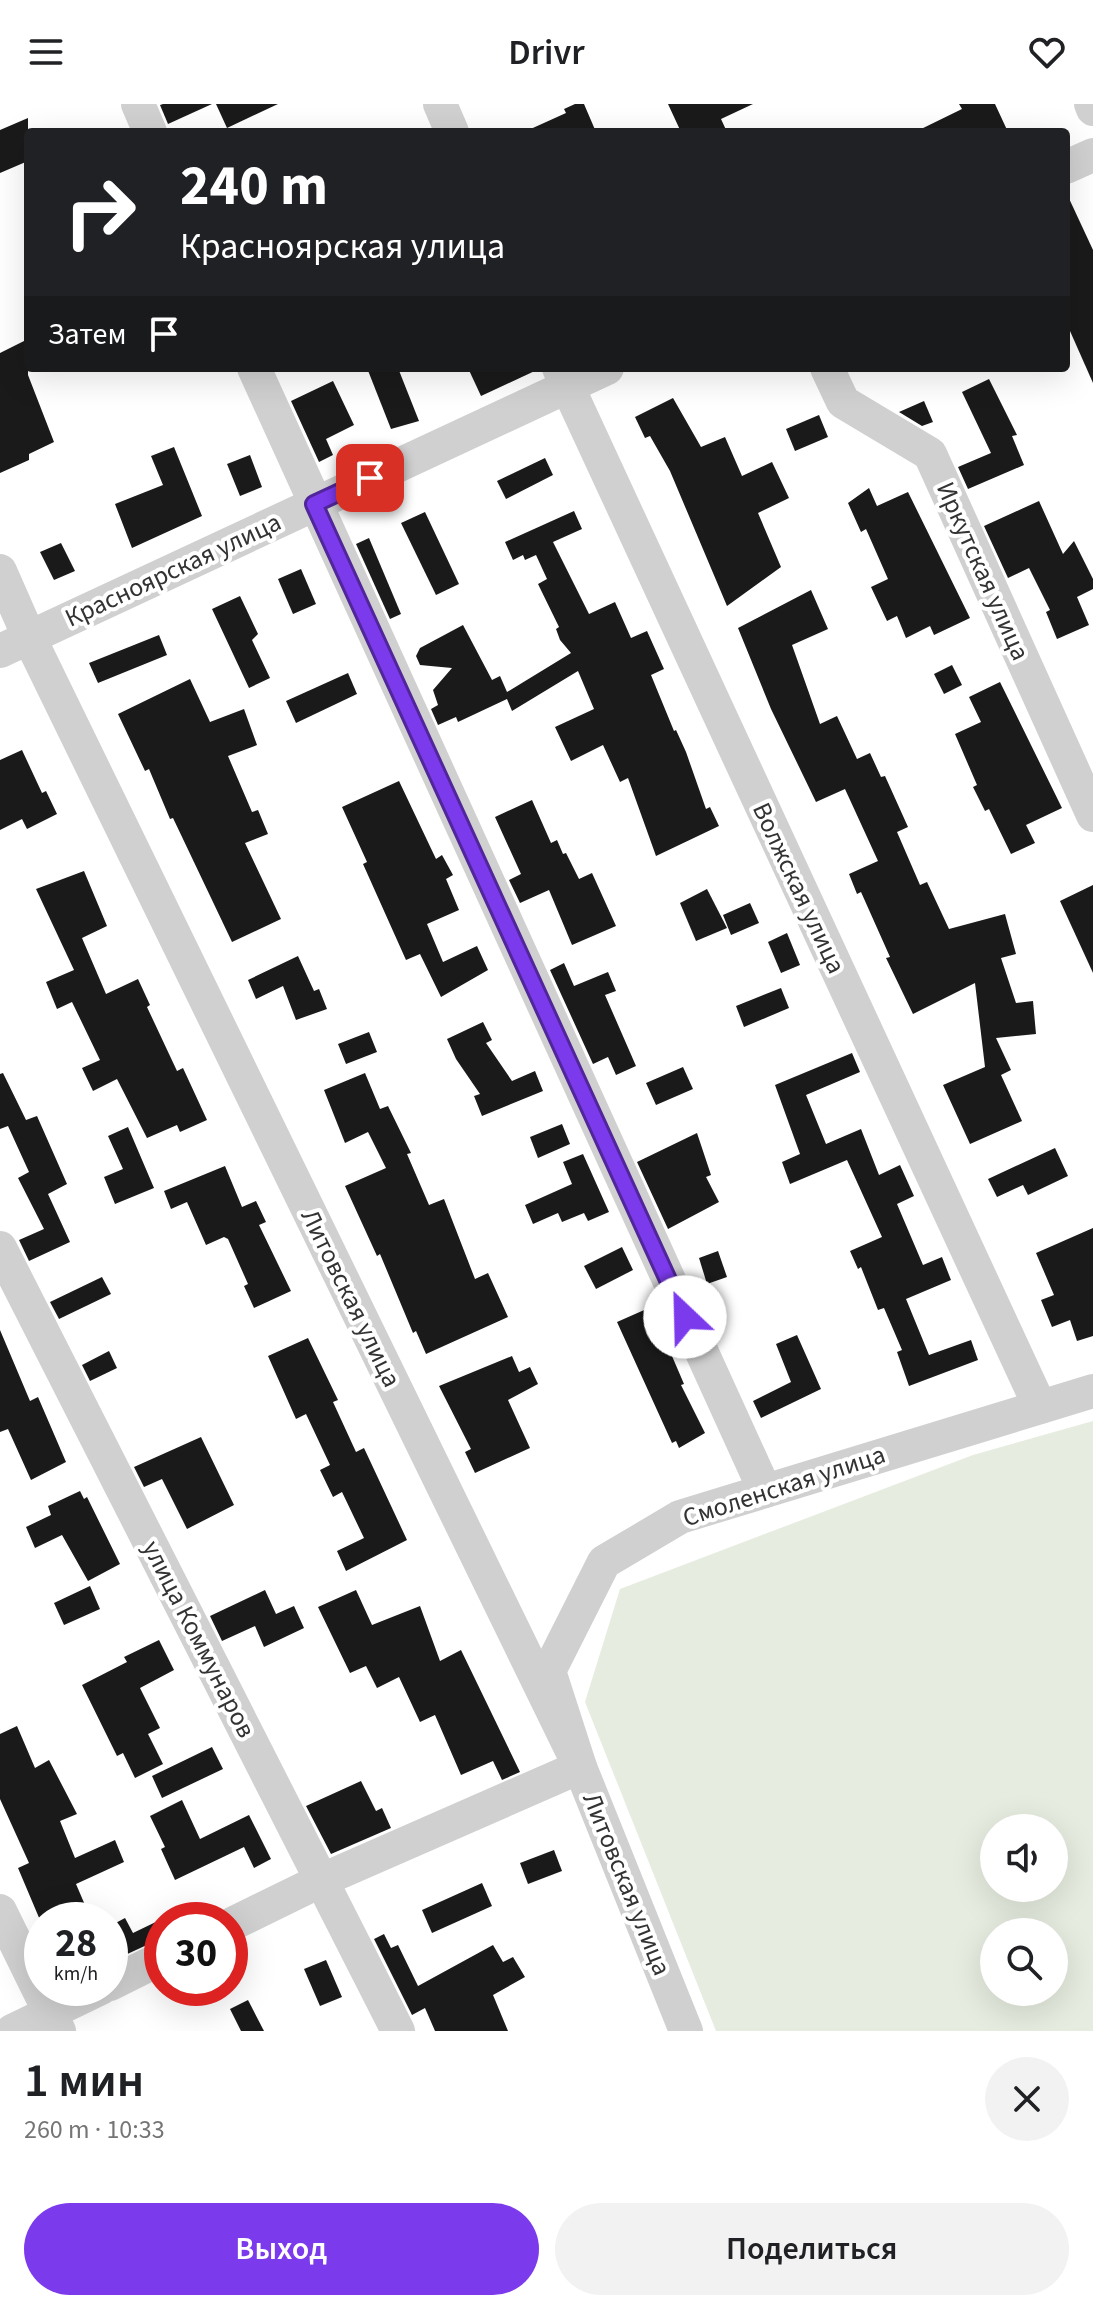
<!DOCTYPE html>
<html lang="ru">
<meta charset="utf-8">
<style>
:root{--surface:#fff;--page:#f2f2f2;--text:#202124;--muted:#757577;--accent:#7c3aed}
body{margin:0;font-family:"Source Sans 3",sans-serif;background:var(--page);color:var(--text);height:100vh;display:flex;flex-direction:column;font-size:30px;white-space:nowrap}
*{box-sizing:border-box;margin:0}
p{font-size:26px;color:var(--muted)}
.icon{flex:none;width:44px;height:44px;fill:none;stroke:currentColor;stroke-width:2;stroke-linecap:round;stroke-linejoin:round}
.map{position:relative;height:1927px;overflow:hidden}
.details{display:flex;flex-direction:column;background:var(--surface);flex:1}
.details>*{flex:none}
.guide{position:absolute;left:24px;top:24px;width:1046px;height:244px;border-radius:8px;box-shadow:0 8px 32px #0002;background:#202124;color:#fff;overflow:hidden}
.buttons{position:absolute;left:980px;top:1710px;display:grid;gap:16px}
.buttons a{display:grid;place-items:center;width:88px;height:88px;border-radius:50%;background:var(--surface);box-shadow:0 8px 32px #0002;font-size:40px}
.speed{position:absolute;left:24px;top:1798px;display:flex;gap:16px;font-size:40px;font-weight:700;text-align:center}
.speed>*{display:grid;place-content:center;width:104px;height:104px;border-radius:50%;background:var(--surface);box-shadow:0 8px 32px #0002;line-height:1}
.speed small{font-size:20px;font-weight:400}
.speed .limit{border:12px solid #d22;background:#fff;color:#111}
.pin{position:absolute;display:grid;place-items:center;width:68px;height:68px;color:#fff;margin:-34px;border-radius:16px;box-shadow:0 4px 12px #0006}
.me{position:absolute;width:88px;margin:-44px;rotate:336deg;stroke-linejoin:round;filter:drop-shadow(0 0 6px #0008)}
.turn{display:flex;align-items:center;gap:28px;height:168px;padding:0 24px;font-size:36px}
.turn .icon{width:104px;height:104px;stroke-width:2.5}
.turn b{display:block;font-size:56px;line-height:68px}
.then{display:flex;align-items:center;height:76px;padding:0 24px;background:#0003;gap:16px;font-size:30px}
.round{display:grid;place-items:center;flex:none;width:84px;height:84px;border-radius:42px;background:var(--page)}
.summary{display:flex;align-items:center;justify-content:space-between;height:136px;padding:0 24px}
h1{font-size:48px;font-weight:600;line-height:60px}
.cta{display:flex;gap:16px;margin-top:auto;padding:16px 24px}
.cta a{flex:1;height:92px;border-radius:48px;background:var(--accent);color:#fff;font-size:32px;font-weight:600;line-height:92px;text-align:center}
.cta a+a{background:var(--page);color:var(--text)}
header{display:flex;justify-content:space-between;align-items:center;height:104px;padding:0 24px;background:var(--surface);font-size:36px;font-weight:600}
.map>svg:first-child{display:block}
</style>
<header><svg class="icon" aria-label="menu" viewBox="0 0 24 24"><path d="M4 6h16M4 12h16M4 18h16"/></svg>Drivr<svg class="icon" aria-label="heart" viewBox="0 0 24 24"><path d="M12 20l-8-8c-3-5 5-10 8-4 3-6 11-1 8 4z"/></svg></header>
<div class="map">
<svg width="1093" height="1927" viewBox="0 0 1093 1927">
<rect width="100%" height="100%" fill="#fff"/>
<!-- green -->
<path fill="#e6ecdf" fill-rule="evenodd" d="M1093,1317v610h-377l-131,-329 35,-113 353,-134zM994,1724h60v60h-60zM994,1828h60v60h-60z"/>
<!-- building -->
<g fill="#1a1a1a">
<path d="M163,0h49l-44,20 -8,-19z"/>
<path d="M216,0h62l-51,24z"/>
<path d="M575,0h9l12,28h-72l42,-19 -2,-4z"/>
<path d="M668,0h85l-32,15 6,13h-46z"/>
<path d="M959,0h36l13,28h-93l47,-23z"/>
<path d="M28,14v43l-28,12v-43z"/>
<path d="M1066,88l27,58v133l-27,-61z"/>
<path d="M28,235v36l26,67 -25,12v6l-29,13v-120z"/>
<path d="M367,264h31l21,53 -28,8z"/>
<path d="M468,264h71v1l-58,27z"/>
<path d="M989,275l28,56 -5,1 12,29 -56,24 -10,-22 33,-14 -29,-61z"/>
<path d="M333,277l21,44 -28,14 7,16 -14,7 -28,-61z"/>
<path d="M673,294l28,49 24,-10 17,39 30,-14 17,36 -31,15 23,54 -54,39 -57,-135 -20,-35 -5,2 -10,-21z"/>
<path d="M924,297l9,21 -11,4 -23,-14z"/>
<path d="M819,311l9,22 -33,14 -9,-22z"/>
<path d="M174,343l28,69 -70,32 -17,-44 48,-19 -12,-29z"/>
<path d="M250,351l12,32 -22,9 -13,-32z"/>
<path d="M545,354l8,17 -47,24 -9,-18z"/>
<path d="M869,384l8,18 31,-14 62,126 -36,17 -4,-9 -24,12 -9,-22 -10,5 -16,-34 17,-8 -22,-50 -5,3 -13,-29z"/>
<path d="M1039,397l24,53 11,-13 19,38v10l-16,8 12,28 -32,14 -11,-27 4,-2 -21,-42 -21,10 -24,-52z"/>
<path d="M574,407l8,18 -29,13 36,72 26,-12 16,36 16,-7 17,38 -13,6 23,56 2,-1 10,22 20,57 4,-2 9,19 -63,30 -28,-78 -8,4 -17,-37 -32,16 -16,-34 39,-18 -16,-38 -66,40 -5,-12 -49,23 -2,-5 -18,8 -7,-16 7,-4 -5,-15 19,-22 -32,-3 -4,-9 4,-8 43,-23 29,55 8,-4 7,16 64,-39 -11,-13 -4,-11 3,-2 -21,-43 9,-5 -11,-24 -11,5 -2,-5 -10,5 -8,-18z"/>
<path d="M425,408l34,72 -23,11 -35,-72z"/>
<path d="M369,434l32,76 -11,5 -34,-75z"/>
<path d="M61,439l14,28 -21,9 -14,-28z"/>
<path d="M301,465l15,35 -23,10 -15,-35z"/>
<path d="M811,486l17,39 -36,16 28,79 17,-8 20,43 13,-6 11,24 4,-1 23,51 -11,5 23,53 7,-3 22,47 56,-15 11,40 -15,4 15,45 17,-2 3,33 -40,4 15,32 -10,5 21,46 -52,23 -27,-59 42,-18 -10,-84 -62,31 -27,-56 4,-1 -29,-65 -4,2 -8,-20 29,-13 -33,-72 -29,13 -45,-93 -33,-81z"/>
<path d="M240,492l18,38 -6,6 18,38 -21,10 -37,-79z"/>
<path d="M159,531l8,20 -69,28 -9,-20z"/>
<path d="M952,561l10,20 -18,9 -10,-20z"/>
<path d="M348,569l9,21 -61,29 -10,-22z"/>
<path d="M190,575l20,43 34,-13 13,36 -29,11 24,56 6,-2 10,24 -23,9 36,76 -49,23 -59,-124 -3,1 -21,-50 -4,2 -27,-57z"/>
<path d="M1000,578l62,126 -36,17 9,18 -24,11 -22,-45 -4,2 -12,-24 4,-2 -22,-51 26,-12 -12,-25z"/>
<path d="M22,646l20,43 4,-2 11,23 -30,15 -5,-10 -22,11v-70z"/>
<path d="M399,677l37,78 6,-4 11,20 -7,4 13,31 -32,14 16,38 34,-16 11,24 -47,27 -21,-43 -14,6 -43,-96 4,-2 -25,-55z"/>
<path d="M532,696l19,43 6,-3 6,14 3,-1 13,26 13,-6 24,53 -44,19 -23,-55 -29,13 -11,-23 12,-6 -26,-57z"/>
<path d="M84,767l23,55 -25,12 24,56 32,-15 12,26 -3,2 30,64 6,-3 24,52 -27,12 -3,-7 -30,13 -30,-59 -24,12 -11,-23 18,-8 -28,-58 -15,7 -11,-27 28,-12 -38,-81z"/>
<path d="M1093,781v88l-33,-72z"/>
<path d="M707,785l20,39 -31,13 -16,-38z"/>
<path d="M750,799l9,20 -28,12 -8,-20z"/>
<path d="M787,829l13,32 -19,8 -13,-31z"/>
<path d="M298,852l16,35 5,-2 8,20 -31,11 -13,-34 -27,13 -8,-19z"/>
<path d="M564,859l10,23 34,-14 8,19 -11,4 31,71 -20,9 -8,-18 -15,7 -43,-94z"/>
<path d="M781,884l8,20 -45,19 -8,-21z"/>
<path d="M483,918l9,18 -6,3 26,38 23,-10 8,20 -61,25 -8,-20 6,-2 -24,-35 -9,-20z"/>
<path d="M369,928l8,20 -31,12 -8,-20z"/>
<path d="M852,949l8,19 -54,23 20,49 35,-15 18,46 21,-10 14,31 -17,8 26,61 19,-8 9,23 -45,19 23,56 42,-15 7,20 -69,26 -12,-34 5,-2 -18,-42 -6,2 -17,-43 -3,2 -8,-18 32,-14 -35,-77 -57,24 -8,-22 18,-8 -25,-69z"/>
<path d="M683,963l10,22 -37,16 -10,-22z"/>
<path d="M3,969l23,47 11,-4 30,68 -19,10 22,48 -41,19 -10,-21 25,-11 -26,-51 11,-6 -21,-46 -8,3v-55z"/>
<path d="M365,969l15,36 8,-3 23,47 -4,1 22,51 15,-6 31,80 13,-6 20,44 -82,37 -10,-23 -3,2 -33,-79 -3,2 -32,-70 41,-18 -18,-36 -23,11 -21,-53z"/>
<path d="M562,1020l8,20 -32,14 -8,-21z"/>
<path d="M128,1023l26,61 -39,16 -11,-27 19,-8 -15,-33z"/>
<path d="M697,1029l14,42 -5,2 13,25 -51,27 -31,-67z"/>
<path d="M1055,1044l13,28 -40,19 -5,-10 -26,12 -9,-18z"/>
<path d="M583,1050l26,58 -21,9 -4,-8 -22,9 -4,-9 -25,11 -8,-19 47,-21 -9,-22z"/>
<path d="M225,1062l17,41 14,-6 10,21 -7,3 32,66 -37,17 -10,-22 4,-2 -20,-45 -4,-2 -18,8 -19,-43 -16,7 -7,-18z"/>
<path d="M1093,1124v108l-16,5 -7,-21 -18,7 -11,-27 13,-5 -18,-42z"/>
<path d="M622,1143l11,23 -37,19 -12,-23z"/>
<path d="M718,1147l9,26 -20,7 -8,-26z"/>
<path d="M102,1173l9,17 -52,25 -9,-17z"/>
<path d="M651,1203l33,77 -3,1 24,48 -26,15 -3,-7 -4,2 -55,-121z"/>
<path d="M0,1226l30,71 8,-4 28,65 -35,18 -23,-51 -8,3z"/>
<path d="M797,1231l24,54 -60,29 -8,-17 38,-19 -15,-38z"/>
<path d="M308,1234l30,62 -5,2 23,50 8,-4 43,92 -61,31 -9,-20 27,-13 -22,-46 -9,5 -13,-27 10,-5 -24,-51 -10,5 -28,-63z"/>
<path d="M109,1247l8,17 -27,13 -8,-16z"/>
<path d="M512,1252l7,16 11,-5 8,17 -30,16 22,48 -55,25 -10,-21 6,-3 -32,-63z"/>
<path d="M201,1333l33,68 -47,24 -25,-50 -18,8 -10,-20z"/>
<path d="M80,1387l4,8 3,-2 33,67 -32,17 -26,-46 -27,13 -9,-21 25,-12 -3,-9z"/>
<path d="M90,1482l10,23 -36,16 -10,-22z"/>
<path d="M265,1486l11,24 18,-8 10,22 -40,19 -9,-21 -33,15 -12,-25z"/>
<path d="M356,1486l16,35 48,-19 20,55 21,-11 59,122 -18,8 -9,-19 -32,14 -26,-60 -15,7 -21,-45 -22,11 -11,-22 -16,7 -32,-66z"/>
<path d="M159,1536l15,30 -34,18 20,40 -12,6 15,30 -28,14 -12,-25 -6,3 -35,-71 45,-23 -3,-5z"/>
<path d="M17,1622l18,42 14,-8 28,54 -17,7 15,37 40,-18 9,22 -48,22 12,28 -18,8h-30l-22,-52 11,-5 -29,-64v-65z"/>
<path d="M212,1643l11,22 -61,29 -10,-22z"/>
<path d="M361,1677l15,30 6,-3 9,20 -60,26 -25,-48z"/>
<path d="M182,1696l18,39 49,-24 22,44 -17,9 -10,-21 -69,33 -14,-31 4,-2 -15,-31z"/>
<path d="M554,1746l8,21 -34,13 -8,-21z"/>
<path d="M482,1779l10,23 -60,27 -10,-23z"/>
<path d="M125,1814l8,15 29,-14v19l-52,24v-36z"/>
<path d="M384,1830l7,14 7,-3 20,41 75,-41 10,17 10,-5 12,20 -32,18 15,36h-73l-10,-23 -13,7 -38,-76z"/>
<path d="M326,1856l16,37 -22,9 -16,-37z"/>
<path d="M248,1896l16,31h-23l-11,-22z"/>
</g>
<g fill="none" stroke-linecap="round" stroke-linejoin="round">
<!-- minor -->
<g stroke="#d0d0d0" stroke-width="34">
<path d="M138,0l12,28"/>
<path d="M440,0l12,28"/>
<path d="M1091,0l2,5"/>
<path d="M1066,63l27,-12"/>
<path d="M254,264l511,1123"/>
<path d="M559,264l481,1039"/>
<path d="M827,264l16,34 87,52 163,361"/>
<path d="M0,467l29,66 551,1130 106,264"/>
<path d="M0,547l607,-283"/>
<path d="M0,1144l398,783"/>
<path d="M0,1807l59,120"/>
<path d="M230,1821l92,-45 258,-113 -31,-96 55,-109 76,-45 413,-126"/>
<path d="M110,1880l52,-26"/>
<path d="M12,1927l89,-43"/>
</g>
</g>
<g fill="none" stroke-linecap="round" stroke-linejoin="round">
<defs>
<path id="route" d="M370,374l-56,26 371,813"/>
</defs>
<!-- route casing -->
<use href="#route" stroke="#51269a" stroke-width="20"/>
<!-- route -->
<use href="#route" stroke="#7c3aed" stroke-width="14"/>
</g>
<g text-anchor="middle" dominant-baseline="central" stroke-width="8" stroke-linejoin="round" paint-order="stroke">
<!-- street labels -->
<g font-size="26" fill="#333" stroke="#fff">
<text transform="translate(173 466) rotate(-25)">Красноярская улица</text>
<text transform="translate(983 467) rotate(66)">Иркутская улица</text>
<text transform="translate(799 784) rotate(65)">Волжская улица</text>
<text transform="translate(351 1194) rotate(64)">Литовская улица</text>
<text transform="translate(784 1382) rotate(-18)">Смоленская улица</text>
<text transform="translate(199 1535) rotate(63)">улица Коммунаров</text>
<text transform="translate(627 1780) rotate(68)">Литовская улица</text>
</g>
</g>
</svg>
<div class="buttons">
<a><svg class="icon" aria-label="sound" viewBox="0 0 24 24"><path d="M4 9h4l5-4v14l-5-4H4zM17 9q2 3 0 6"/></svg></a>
<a><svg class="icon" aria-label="search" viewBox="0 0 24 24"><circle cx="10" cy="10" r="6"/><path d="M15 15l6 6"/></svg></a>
</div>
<div class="speed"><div>28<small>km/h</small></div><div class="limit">30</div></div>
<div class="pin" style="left:370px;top:374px;background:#d93025"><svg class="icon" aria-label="arrive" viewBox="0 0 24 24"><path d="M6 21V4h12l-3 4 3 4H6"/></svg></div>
<svg class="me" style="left:685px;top:1213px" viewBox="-20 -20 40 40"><circle r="19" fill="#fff"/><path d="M0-13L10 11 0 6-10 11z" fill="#7c3aed"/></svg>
<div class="guide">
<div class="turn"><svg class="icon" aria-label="right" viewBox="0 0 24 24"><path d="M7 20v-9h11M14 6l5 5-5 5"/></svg><div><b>240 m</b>Красноярская улица</div></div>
<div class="then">Затем<svg class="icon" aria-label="arrive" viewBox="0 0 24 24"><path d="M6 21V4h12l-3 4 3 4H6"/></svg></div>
</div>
</div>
<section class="details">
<div class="summary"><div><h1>1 мин</h1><p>260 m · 10:33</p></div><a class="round"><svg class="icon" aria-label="close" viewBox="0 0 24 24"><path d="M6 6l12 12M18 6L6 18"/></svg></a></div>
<div class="cta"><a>Выход</a><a>Поделиться</a></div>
</section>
